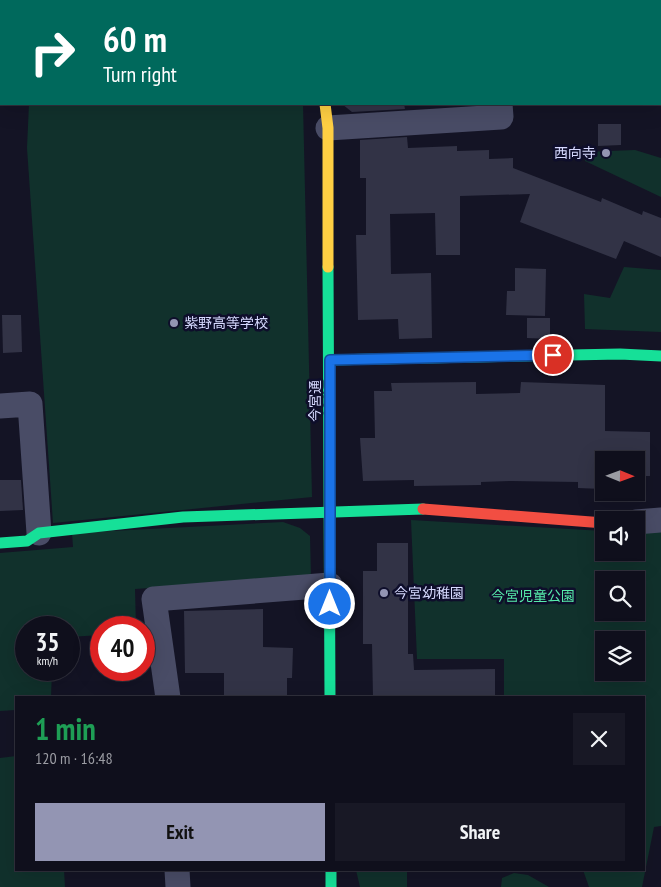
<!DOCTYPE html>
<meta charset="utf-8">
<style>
:root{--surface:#0f0f1c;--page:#181825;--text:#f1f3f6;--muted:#9b9ca3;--line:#2f2f3b;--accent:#9395b3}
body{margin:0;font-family:"PT Sans Narrow","Noto Sans JP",sans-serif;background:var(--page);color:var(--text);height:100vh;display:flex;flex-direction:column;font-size:19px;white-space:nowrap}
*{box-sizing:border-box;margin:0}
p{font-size:16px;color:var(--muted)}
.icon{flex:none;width:28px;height:28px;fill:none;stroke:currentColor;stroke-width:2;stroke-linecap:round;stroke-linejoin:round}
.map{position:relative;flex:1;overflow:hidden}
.drawer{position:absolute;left:15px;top:696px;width:630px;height:175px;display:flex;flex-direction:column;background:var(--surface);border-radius:0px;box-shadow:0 5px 20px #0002,0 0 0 1px var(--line)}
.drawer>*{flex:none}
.top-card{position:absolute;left:0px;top:0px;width:661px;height:105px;box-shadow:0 5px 20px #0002,0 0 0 1px var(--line);background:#00695c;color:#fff;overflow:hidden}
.needle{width:32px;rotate:91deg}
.tools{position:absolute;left:595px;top:451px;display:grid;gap:10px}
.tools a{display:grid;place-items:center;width:50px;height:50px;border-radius:0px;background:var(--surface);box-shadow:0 5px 20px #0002,0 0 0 1px var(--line);font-size:25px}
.speed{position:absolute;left:15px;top:616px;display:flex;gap:10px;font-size:25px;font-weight:700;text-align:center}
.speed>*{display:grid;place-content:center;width:65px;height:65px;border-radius:50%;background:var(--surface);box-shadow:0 5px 20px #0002,0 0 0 1px var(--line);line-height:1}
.speed small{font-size:12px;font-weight:400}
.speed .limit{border:8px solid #d22;background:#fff;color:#111}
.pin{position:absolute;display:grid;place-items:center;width:42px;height:42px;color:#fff;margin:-21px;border:2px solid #fff;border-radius:50%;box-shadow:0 1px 5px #0007}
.me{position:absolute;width:55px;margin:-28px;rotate:0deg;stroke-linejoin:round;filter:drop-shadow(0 0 4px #0008)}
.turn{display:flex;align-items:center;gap:18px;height:105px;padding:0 20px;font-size:22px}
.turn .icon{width:65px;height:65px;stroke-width:2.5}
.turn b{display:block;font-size:35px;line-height:42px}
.round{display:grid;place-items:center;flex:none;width:52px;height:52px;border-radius:0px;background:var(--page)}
.head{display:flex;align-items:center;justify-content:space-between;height:85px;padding:0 20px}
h1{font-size:30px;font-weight:600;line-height:38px;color:#1e9e55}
.cta{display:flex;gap:10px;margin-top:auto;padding:10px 20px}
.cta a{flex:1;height:58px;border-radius:0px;background:var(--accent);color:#111;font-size:20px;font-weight:600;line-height:58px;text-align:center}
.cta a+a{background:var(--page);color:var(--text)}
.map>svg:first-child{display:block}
</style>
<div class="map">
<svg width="661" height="887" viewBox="0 0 661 887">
<rect width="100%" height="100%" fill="#141425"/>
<!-- green -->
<g fill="#11312c" fill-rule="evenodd">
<rect x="55" y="0" width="240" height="1"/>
<path d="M512,0h149v28l-1,-27z"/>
<path d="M29,104h274l9,393 -259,26 -26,-375z"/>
<path d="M635,150l26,8v39l-76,-36 -1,-9z"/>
<path d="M624,267l37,3v62l-76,-3 -1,-35 26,4z"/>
<path d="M411,520l193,11v21h32v-20l25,-3v297l-7,1 -12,60h-53l-6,-17h61v-172l-140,-1v-38h-87zM604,580h32v32h-32zM604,640h32v32h-32z"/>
<path d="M283,522l17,6 10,8 1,41 -176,12 1,38 -35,1v7l-32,2v-9h-43v42h26l-1,27 -35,1v12l-16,1v-158l73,-6 -1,-14z"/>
<path d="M16,756v114h48l1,17h-65v-129z"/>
<path d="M356,870h51v17h-47z"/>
<path d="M514,873l14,2 21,12h-48l1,-9z"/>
</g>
<!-- building -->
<g fill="#323346">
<path d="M342,104h62l1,5 -53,3z"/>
<path d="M598,124h23v21l-23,1z"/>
<path d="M407,137l1,11 49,-2v5l32,-1v9l24,-1v10l88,34 1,-4 40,17 1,-4 18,7v39l-37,-16 -8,18 -96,-37 10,-28 -70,2v59h-24l-1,-42 -45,1 1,60 40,-1 1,65 -33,1 -1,-20 -40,1 -2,-85h10v-57h-6v-38z"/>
<path d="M515,268l31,1 -1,47 -39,-1 1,-24h8z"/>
<path d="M2,315h19l1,37 -19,1z"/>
<path d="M527,318h23v21l-23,-1z"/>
<path d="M476,382v12l44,-1 1,-11 84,3v46l45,1v44h-14v-16h-32l-1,29 -25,-1v-6l-68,-1 -29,1v3l-67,1v-6l-51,1 -3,-43h15l-1,-47h18l-1,-8z"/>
<path d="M0,480h21l2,30 -23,1z"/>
<path d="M377,543h31v111h5l1,16 81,-1v29h-122l-1,-54h-9v-73h14z"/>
<path d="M263,609v38l30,1 -1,30h-5v20h-63v-25h-39l-1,-62z"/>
</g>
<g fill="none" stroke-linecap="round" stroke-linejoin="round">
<!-- street -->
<g stroke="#494c66" stroke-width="25">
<path d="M492,0v1"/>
<path d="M328,128l173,-11 -1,-13"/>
<path d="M0,406l30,-2 9,129"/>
<path d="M636,522l25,-2"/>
<path d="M168,698l-14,-99 176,-14"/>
<path d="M177,870l1,17"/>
</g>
<!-- fast -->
<g stroke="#16e098" stroke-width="11">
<path d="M316,0v1"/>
<path d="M328,267l2,431"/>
<path d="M330,360l290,-6 41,2"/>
<path d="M0,543l27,-2 12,-8 144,-16 240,-8"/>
<path d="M331,870v17"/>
</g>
<!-- slow -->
<path stroke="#ffcf43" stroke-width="11" d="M325,104l3,24v139"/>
<!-- jam -->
<path stroke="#f24e42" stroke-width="11" d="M423,509l181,14"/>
</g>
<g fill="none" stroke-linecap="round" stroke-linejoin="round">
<defs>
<path id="route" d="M330,604v-244l223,-5"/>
</defs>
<!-- route casing -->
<use href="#route" stroke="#114b97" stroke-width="12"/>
<!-- route -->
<use href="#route" stroke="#1a73e8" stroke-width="9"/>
</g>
<!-- markers -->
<g fill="#9395b3" stroke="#0e0e2b" stroke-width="2">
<circle cx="606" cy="153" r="5"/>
<circle cx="174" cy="323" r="5"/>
<circle cx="384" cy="593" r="5"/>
</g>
<g text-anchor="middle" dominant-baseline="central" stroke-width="5" stroke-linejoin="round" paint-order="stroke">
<!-- poi labels -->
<g font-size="14" fill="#d7daff" stroke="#0e0e2b" text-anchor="start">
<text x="596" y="153" text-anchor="end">西向寺</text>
<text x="184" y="323">紫野高等学校</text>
<text x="394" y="593">今宮幼稚園</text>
</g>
<!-- street labels -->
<g font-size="14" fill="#d7daff" stroke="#0e0e2b">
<text transform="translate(315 401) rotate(-90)">今宮通</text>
</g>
<!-- park labels -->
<g font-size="14" fill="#57ebab" stroke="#0e0e2b">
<text x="533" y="596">今宮児童公園</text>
</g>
</g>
</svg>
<div class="tools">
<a><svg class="needle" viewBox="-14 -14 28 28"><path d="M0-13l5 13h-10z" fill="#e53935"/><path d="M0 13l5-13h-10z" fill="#9b9ca3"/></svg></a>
<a><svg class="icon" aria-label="sound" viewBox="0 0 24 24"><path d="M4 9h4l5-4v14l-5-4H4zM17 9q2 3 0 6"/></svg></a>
<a><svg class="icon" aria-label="search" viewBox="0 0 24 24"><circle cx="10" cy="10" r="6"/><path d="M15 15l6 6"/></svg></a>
<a><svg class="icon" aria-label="layers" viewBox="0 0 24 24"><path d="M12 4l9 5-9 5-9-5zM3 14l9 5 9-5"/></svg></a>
</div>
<div class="speed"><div>35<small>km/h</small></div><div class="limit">40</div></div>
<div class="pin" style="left:553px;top:355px;background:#d93025"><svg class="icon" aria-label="arrive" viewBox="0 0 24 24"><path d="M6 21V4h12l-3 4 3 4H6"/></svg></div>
<svg class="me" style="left:330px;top:604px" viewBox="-20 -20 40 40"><circle r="17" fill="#1a73e8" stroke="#fff" stroke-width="3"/><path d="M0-11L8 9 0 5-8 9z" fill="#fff"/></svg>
<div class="top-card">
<div class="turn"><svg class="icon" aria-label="right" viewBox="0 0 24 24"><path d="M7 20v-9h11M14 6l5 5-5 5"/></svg><div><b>60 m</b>Turn right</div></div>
</div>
<section class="drawer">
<div class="head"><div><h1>1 min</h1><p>120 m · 16:48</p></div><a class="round"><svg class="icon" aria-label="close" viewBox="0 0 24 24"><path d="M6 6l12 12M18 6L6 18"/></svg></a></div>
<div class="cta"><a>Exit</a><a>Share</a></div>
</section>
</div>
